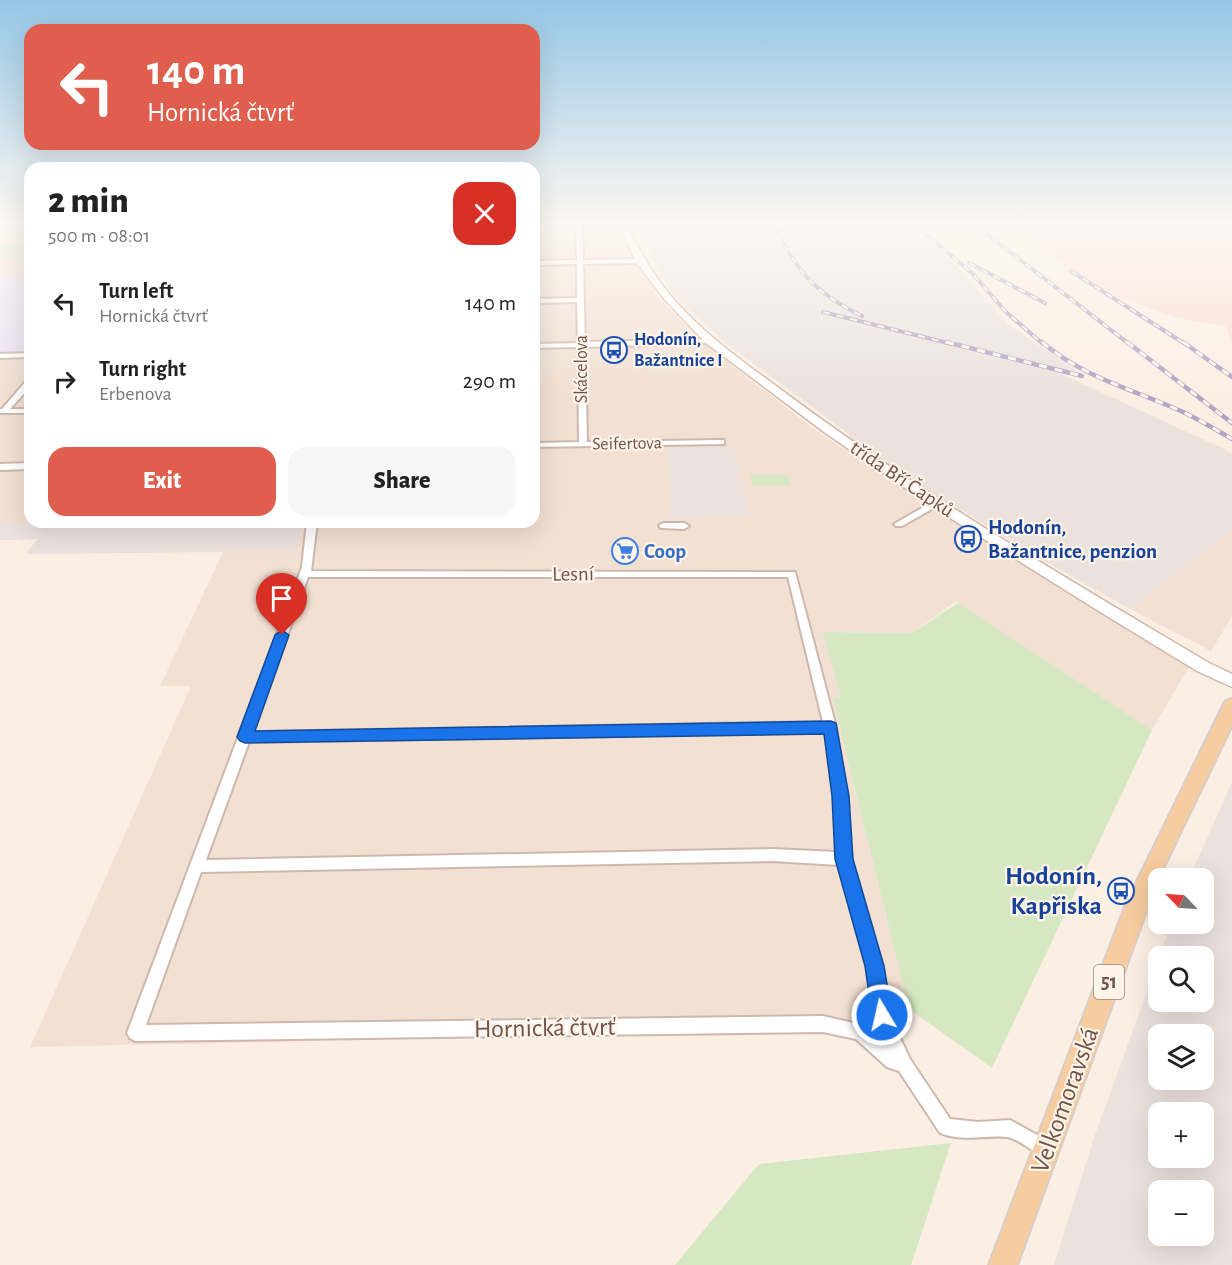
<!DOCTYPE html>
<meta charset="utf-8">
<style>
:root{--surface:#fff;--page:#f6f6f6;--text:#222;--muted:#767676;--accent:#e05e4d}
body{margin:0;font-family:"Alegreya Sans",sans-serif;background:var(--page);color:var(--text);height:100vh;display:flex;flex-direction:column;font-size:22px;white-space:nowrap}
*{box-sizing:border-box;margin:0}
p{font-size:20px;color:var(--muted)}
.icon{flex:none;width:33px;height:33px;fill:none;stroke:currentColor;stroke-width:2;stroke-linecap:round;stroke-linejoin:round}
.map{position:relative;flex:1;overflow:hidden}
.details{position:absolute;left:24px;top:162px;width:516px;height:366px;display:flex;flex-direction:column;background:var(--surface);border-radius:18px;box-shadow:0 6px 24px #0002}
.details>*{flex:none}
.banner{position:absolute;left:24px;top:24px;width:516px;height:126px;border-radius:18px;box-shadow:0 6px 24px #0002;background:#e05e4d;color:#fff;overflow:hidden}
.needle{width:39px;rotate:295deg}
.tools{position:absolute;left:1148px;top:868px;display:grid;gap:12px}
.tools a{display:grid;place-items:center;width:66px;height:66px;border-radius:12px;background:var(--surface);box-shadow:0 6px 24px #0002;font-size:30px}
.pin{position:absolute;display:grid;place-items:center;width:51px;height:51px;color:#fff;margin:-62px -26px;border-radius:50% 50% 50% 0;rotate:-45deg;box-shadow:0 0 6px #0007}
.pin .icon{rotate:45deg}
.me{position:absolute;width:66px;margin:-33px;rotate:351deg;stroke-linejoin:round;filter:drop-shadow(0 0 4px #0008)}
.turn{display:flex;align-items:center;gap:21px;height:126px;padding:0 24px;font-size:27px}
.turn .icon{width:78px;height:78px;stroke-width:2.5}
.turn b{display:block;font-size:42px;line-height:51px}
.round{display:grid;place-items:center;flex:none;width:63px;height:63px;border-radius:18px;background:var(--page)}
.overview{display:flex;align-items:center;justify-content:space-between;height:102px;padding:0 24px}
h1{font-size:36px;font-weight:800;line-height:45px}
.primary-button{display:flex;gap:12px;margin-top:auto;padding:12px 24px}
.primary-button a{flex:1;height:69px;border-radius:18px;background:var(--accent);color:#fff;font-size:24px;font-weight:800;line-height:69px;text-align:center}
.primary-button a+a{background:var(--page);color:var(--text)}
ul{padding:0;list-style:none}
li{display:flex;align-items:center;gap:18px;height:78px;padding:0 24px}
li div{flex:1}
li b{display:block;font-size:22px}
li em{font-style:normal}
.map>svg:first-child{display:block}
</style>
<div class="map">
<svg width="1232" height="1265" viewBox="0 0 1232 1265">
<rect width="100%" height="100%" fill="#fbefe3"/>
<!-- residential -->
<g fill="#f2e0d2">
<path d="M0,221h30v301h504v-301h83l8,22 35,56 45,45 110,86 105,68 270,167 -38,65 -197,-128 -43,31 -88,-1 17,65 -8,1 8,34 68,277 -4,19 -50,9 -28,-7 -797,17 161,-361h-31l63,-134 -195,2 -1,-2 11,-13 -38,1z"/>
<path d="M1232,526v90l-21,35 -81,-42z"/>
</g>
<!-- commercial -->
<path fill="#fbded7" d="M1005,221h227v126l-6,-21 -48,-8 -56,-19 -45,-26z"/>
<!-- industrial -->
<g fill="#ebe2de" fill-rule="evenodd">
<path d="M635,221h267l49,39 58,65 68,46 -16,3 163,75 8,5v77l-102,78 -91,-51 -137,-84 -55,-37 3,-2 -124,-92 -48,-43 -17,-24z"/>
<path d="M733,446l17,71 -80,1 1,-36 -5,-34z"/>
<path d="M66,522h238l-8,28 -268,4 -1,-2 11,-13 -38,1v-16z"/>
<path d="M1232,782v483h-178l40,-127 64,-177v41h45v-45h-44l12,-33h32v-45h-14zM1158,1035h45v45h-45zM1158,1113h45v45h-45zM1158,1191h45v45h-45z"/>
</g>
<!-- education -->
<path fill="#ece0f7" d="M30,276v75l-30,1v-75z"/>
<!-- green -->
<g fill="#d6e8c2">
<path d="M30,244v15l-30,2v-16z"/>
<path d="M750,475h37l3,11h-37z"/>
<path d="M958,603l194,127 -160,338 -83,-59 -68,-277 -8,-34 8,-1 -18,-65 89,1z"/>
<path d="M951,1143l-40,122h-236l84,-101z"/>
</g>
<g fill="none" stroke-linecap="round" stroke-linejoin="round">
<defs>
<g id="street">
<path d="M576,221h6l1,39 57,-1 3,2 -3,2 -57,1 2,78 125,-3 3,2 -3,2 -125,4 2,95 134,-2h3v4l-190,3v-4l45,-1 -1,-95 -44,1v-4l44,-1 -1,-41 -43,1v-4l43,-1v-34l-43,1v-4l43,-1z"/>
<path d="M30,353v4l-30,1v-4z"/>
<path d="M27,380h3v7l-20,22h20v4h-30v-4h2z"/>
<path d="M30,463v6l-30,1v-6z"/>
<path d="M936,500l3,1v4l-37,21h-6l-2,-2z"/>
<path d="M307,522h10l-6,49 484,1 41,155 10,69 5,63 30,107 8,48 21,45 40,60 28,3 32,-2 43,24 2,6 -2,6 -6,2c-12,-4 -30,-21 -41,-21 -22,-2 -45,5 -66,-4l-41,-62 -12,-4 -31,-28 -33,-7 -688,9 -5,-3 -3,-5 175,-466zM308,577h480l35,145 -570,10zM825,732l9,64 3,56 -65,-3 -566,11 43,-118zM772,861l67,4 28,101 7,46 -16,12 -35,-8 -677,9 55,-153zM879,1027l9,19 -16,-14z"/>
<path d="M664,523h20l5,3 -5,3 -23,-1 -2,-2 2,-2z"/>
</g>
<path id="secondary" d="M617,221h8c13,27 26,51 45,74 35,42 81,72 125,105 131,97 273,179 414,263l23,11v13l-35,-16 -95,-58 -171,-107 -107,-74 -118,-89 -41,-43 -28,-37z"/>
<path id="primary" d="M1232,699v26l-74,154 -141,386h-28l138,-363 96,-196 3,-5z"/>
</defs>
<!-- street casing -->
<use href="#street" stroke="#ceb8ad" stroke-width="4"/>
<!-- secondary casing -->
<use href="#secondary" stroke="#d1b7ab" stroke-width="3"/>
<!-- primary casing -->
<use href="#primary" stroke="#d8cfcc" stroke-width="4"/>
<!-- street -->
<use href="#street" fill="#fff" fill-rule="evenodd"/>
<!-- secondary -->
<use href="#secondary" fill="#fff" fill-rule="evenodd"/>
<!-- primary -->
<use href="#primary" fill="#f7cc9e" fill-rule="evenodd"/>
<defs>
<g id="rail-far1">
<path d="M771,221c27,50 39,69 91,95"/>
<path d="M910,221l62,52 34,39 37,32"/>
<path d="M970,221l159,123"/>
<path d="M969,263l76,40"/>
<path d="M1071,271l114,73"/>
<path d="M823,312l129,32"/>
</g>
<g id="rail">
<path d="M946,342l136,34"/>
<path d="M1042,342c40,35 93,48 141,70 17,8 33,18 49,27"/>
<path d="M1127,342l105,81"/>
<path d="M1183,342l49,35"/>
</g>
</defs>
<!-- rail-far1 casing -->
<use href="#rail-far1" stroke="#b1a3c4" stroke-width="4"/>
<!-- rail casing -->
<use href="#rail" stroke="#b1a3c4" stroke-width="4.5"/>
<!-- rail-far1 -->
<use href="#rail-far1" stroke="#fef4e9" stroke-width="2" stroke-dasharray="7" stroke-linecap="butt"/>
<!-- rail -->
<use href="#rail" stroke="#fef4e9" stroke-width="3" stroke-dasharray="8" stroke-linecap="butt"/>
</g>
<!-- sky -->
<linearGradient id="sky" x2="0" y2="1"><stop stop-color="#95c6e6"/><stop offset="0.56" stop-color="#fdf8f2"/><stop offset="1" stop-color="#fdf8f2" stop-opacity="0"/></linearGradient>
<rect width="1232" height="398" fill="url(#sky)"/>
<!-- route -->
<path fill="#1a73e8" stroke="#114b97" stroke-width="1.5" d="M282,630l7,5 -34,96 576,-10 5,2 13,73 4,63 31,107 8,49 -3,7 -7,3 -7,-3 -3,-7 -7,-49 -30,-107 -3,-63 -8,-62 -579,9 -5,-2 -3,-4 38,-102z"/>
<!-- icons -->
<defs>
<symbol id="bus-ring" viewBox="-11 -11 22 22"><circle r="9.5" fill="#fef4e9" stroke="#1a4fb4" stroke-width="1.5"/><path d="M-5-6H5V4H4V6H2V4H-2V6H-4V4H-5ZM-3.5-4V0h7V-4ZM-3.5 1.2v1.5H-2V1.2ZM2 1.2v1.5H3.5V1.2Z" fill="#1a4fb4"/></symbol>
<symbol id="supermarket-ring" viewBox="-11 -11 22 22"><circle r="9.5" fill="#fef4e9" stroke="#3f7fe0" stroke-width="1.5"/><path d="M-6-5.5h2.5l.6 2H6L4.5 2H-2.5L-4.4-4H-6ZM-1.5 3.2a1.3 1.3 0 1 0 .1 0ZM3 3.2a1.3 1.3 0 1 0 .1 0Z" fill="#3f7fe0"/></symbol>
</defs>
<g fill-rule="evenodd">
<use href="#bus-ring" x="599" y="335" width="30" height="30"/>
<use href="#bus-ring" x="953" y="524" width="30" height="30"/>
<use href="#supermarket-ring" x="610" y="536" width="30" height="30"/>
<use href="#bus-ring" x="1106" y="876" width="30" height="30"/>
</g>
<g text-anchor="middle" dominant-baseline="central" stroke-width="4.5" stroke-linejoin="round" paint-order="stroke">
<!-- far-transit labels -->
<g font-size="18" font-weight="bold" fill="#164399" stroke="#fef4e9" text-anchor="start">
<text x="634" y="340">Hodonín,<tspan x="634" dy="21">Bažantnice I</tspan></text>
</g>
<!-- far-street labels -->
<g font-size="18" fill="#72544a" stroke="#fef4e9">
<text transform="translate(582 369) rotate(-90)">Skácelova</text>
<text transform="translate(627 444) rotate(-1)">Seifertova</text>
</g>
<!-- shield labels -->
<rect fill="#fef4e9" stroke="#9c847a" stroke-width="1.5" x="1094" y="965" width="30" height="34" rx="4.5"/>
<g font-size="20" font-weight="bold" fill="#72544a">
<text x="1109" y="982">51</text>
</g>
<!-- street labels -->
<g font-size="21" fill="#72544a" stroke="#fef4e9">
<text transform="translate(902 479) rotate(34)">třída Bří Čapků</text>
<text transform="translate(573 574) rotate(-1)">Lesní</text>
</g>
<!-- transit labels -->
<g font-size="21" font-weight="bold" fill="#164399" stroke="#fef4e9" text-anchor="start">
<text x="988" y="527">Hodonín,<tspan x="988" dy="24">Bažantnice, penzion</tspan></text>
</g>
<!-- shop labels -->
<g font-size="21" font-weight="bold" fill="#366cbe" stroke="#fef4e9" text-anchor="start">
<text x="644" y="551">Coop</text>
</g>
<!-- near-transit labels -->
<g font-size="26" font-weight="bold" fill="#164399" stroke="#fef4e9" text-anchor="end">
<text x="1102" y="876">Hodonín,<tspan x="1102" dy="30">Kapřiska</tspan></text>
</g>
<!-- near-street labels -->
<g font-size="26" fill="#72544a" stroke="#fef4e9">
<text transform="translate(545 1028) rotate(-1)">Hornická čtvrť</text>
<text transform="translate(1065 1100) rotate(-70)">Velkomoravská</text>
</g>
</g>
</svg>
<div class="tools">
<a><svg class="needle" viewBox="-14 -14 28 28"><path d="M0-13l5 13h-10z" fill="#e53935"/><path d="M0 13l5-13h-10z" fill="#767676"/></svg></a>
<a><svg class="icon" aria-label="search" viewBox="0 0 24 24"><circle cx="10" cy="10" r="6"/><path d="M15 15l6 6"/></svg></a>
<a><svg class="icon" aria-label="layers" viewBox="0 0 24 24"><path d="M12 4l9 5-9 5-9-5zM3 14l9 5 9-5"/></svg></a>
<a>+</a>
<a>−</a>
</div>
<div class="pin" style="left:282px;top:635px;background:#d93025"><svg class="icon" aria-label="arrive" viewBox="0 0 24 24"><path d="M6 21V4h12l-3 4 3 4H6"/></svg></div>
<svg class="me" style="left:882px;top:1015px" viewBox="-20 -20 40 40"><circle r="17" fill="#1a73e8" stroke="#fff" stroke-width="3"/><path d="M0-11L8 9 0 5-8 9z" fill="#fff"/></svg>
<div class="banner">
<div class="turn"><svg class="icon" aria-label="left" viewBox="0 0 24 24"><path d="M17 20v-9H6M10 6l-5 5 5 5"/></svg><div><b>140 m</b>Hornická čtvrť</div></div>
</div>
<section class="details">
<div class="overview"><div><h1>2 min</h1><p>500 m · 08:01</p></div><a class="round" style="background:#d93025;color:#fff"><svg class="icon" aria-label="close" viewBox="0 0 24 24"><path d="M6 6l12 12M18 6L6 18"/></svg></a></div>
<ul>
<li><svg class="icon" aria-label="left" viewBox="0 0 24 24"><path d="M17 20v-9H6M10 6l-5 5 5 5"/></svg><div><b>Turn left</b><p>Hornická čtvrť</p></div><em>140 m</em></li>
<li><svg class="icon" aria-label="right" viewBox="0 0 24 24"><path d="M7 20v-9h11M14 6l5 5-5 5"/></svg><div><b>Turn right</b><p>Erbenova</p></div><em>290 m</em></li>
</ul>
<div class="primary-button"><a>Exit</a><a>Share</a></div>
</section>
</div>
